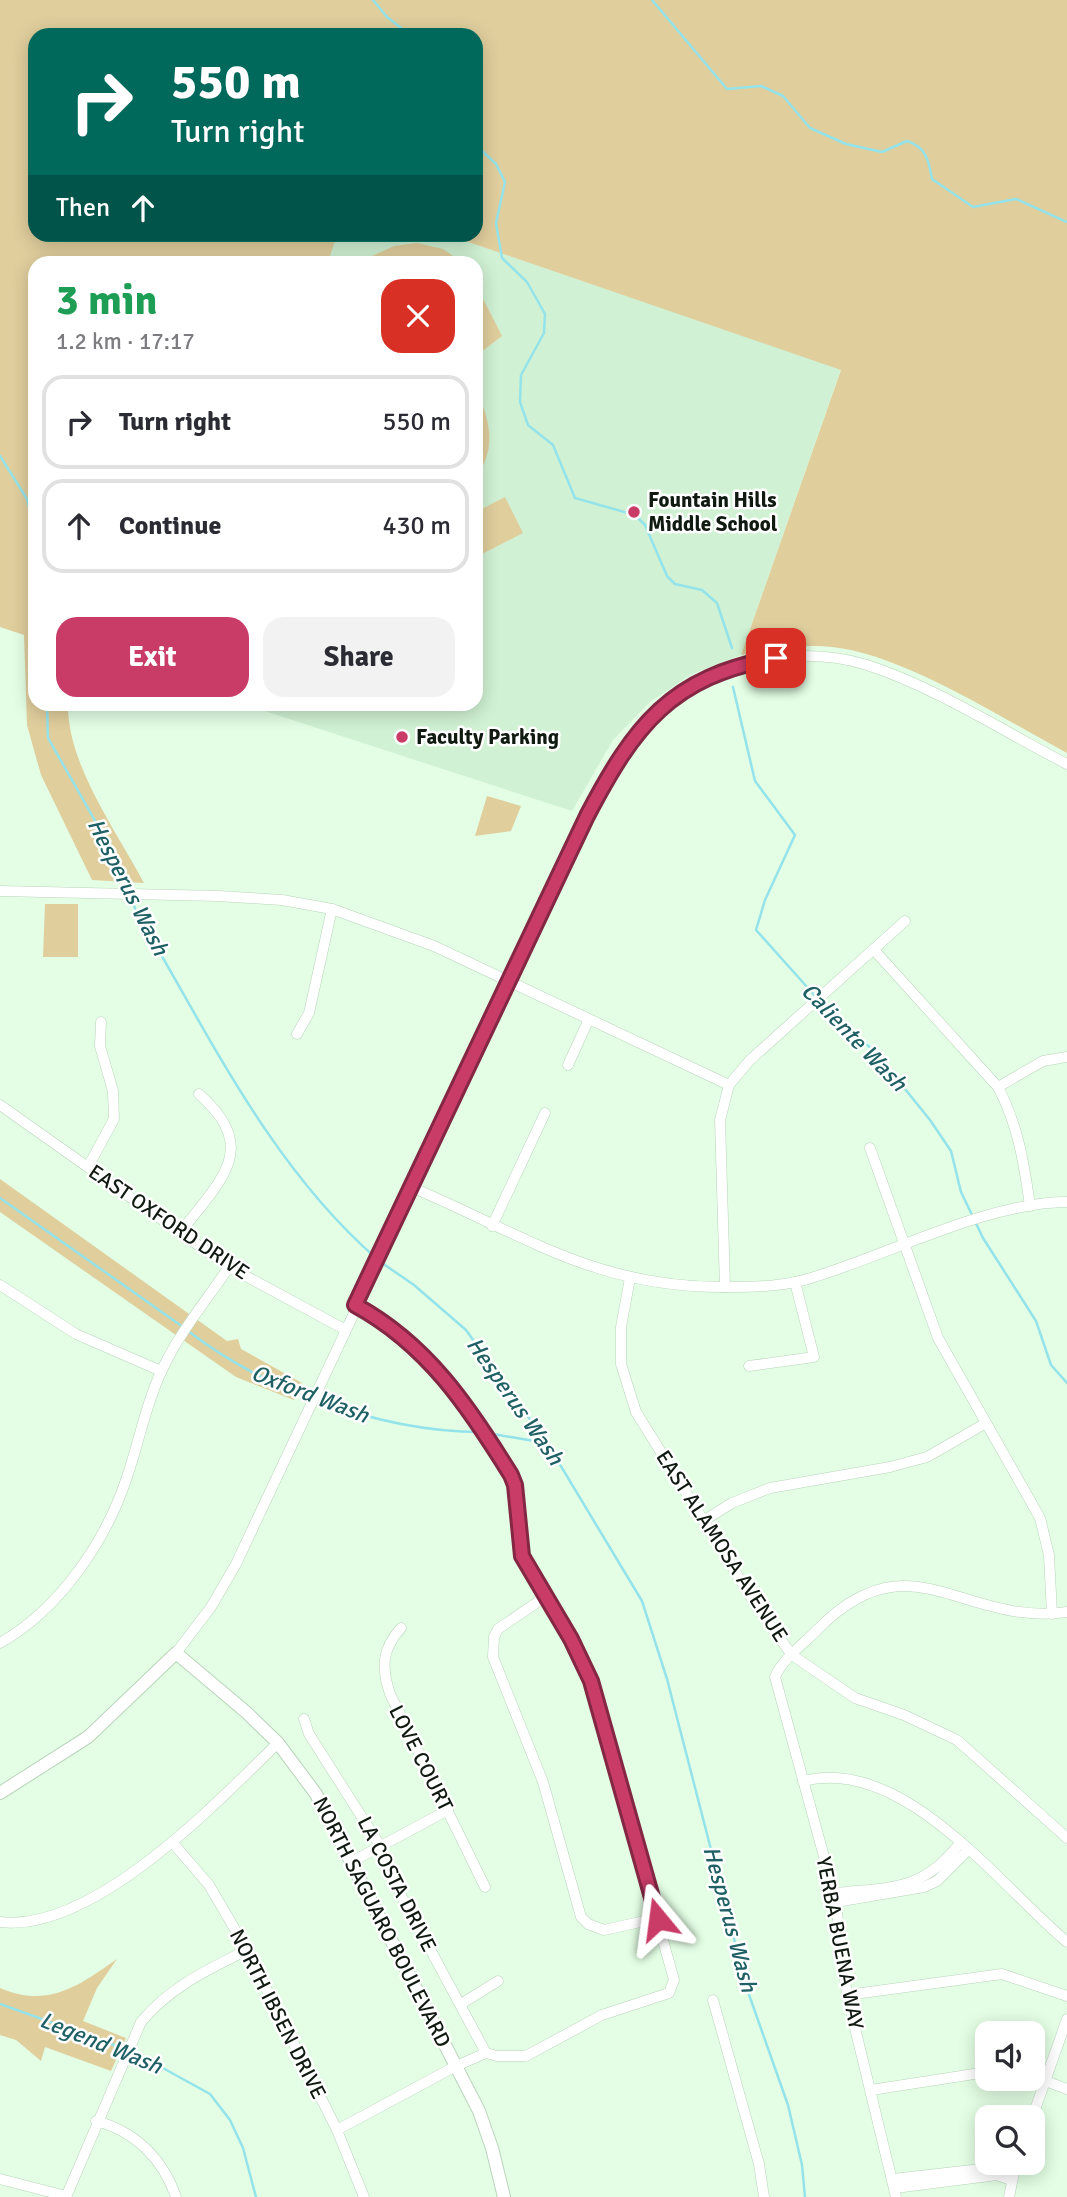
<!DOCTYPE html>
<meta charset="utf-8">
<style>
:root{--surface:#fff;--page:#f2f2f3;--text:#2b2b33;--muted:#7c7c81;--line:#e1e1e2;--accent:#c93c68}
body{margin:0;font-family:Signika,sans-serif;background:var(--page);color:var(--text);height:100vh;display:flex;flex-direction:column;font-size:26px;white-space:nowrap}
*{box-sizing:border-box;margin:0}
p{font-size:23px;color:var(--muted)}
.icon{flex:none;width:38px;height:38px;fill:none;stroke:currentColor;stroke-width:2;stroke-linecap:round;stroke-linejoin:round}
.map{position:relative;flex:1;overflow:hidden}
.side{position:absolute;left:28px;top:256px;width:455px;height:455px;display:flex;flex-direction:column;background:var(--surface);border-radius:21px;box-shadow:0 4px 18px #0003}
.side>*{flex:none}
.top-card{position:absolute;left:28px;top:28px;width:455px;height:214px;border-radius:21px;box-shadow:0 4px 18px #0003;background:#00695c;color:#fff;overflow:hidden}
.buttons{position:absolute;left:975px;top:2021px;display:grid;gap:14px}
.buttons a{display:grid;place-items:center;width:70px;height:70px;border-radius:14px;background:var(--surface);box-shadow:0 4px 18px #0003;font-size:35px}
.pin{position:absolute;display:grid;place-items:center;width:60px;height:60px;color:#fff;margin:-30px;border-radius:14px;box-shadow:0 4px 10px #0006}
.me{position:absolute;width:77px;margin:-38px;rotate:344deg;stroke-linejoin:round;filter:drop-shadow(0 0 5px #0008)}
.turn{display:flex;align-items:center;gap:24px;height:147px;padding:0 28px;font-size:32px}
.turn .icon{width:91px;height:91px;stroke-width:2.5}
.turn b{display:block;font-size:49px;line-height:60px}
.then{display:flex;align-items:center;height:66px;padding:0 28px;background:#0003;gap:14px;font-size:26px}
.round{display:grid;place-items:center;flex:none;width:74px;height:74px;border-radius:21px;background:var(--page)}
.overview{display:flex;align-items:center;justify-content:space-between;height:119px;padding:0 28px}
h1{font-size:42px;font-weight:700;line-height:52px;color:#1e9e55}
.cta{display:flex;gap:14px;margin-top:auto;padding:14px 28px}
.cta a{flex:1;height:80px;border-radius:21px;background:var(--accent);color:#fff;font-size:28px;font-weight:700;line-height:80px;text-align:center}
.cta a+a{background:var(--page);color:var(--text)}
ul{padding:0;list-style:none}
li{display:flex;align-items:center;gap:21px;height:94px;margin:0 14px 10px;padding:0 14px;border:4px solid var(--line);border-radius:21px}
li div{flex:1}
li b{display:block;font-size:26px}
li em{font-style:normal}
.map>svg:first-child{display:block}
</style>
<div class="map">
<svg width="1067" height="2197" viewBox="0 0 1067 2197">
<rect width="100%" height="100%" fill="#e3fee4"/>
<!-- built -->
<path fill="#d0f1d3" d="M337,235h111l393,134 -100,286 -49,19 -42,28 -37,38 -41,71 -329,-107h233v-442h-148z"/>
<!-- green -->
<g fill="#e0ce9d">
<path d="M0,0h1067v753c-64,-34 -164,-99 -235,-106 -30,-3 -61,2 -91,8l100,-285 -393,-135 28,-1v-199h-441v199l302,1 -9,27h-293v442h33c-1,60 48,126 76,179l-52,-3 -51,-105 -14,-50 -3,-90 -24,-8z"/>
<path d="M417,243l26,6 19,13h-103l35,-16z"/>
<path d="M476,285l26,51 -26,20z"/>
<path d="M476,389c13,30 22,58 0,88z"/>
<path d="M505,497l18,36 -47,24v-45z"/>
<path d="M487,796l34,10 -10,25 -36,5z"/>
<path d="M45,904h33v53h-35z"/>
<path d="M0,1179l227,162 11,-2 3,10 61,34 -8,17 -58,-23 -236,-165z"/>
<path d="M117,1959l-20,29 -14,33 43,17 -15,33 -66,-24 -4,14 -25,-21 -16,-5v-47c48,21 80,-3 117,-29z"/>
</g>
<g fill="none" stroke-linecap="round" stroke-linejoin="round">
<!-- stream -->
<g stroke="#94e3ea" stroke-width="2.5">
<path d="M373,0l14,17 23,18"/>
<path d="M652,0l75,89 34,-3 22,10 27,32 36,16 36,8 25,-11c19,6 22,20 25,38l41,28 43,-8 51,23"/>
<path d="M476,128l3,20 17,16 9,18 -9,41 6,35 25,24 18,32 -1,19 -23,42 -1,27 8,23 25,20 22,53 60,17 10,10 22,51 8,8 27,6 15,13 15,45"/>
<path d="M0,456l27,43 8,32"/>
<path d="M733,687l22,94 40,54 -30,65 -9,30 60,67"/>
<path d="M47,704l1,34 74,130 6,22"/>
<path d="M130,896l7,17c71,120 133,253 240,346"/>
<path d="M820,1002l56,51 54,67 21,31 10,41 22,46 53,83 15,44 16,18"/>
<path d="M0,1198l183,129"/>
<path d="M382,1263l32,22 52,45 81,113 95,158 25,78 80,310 41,116 14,60 3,32"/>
<path d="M188,1331c38,29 78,51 123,67"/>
<path d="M317,1400c54,20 106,32 164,32"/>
<path d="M487,1433l59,10"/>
<path d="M0,2004l125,45"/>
<path d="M132,2051l78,43 20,26 13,28 13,49"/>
</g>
<defs>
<g id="minor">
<path d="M0,891l218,5 64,4 50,9 102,37 295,139"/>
<path d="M874,950l124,137c20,38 26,76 32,119"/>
<path d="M297,1034l12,-21 23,-104"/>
<path d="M568,1065l21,-46"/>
<path d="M998,1087l45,-26 24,-4"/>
<path d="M0,1105l229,162 115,62"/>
<path d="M870,1148l68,190 102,180 9,37 3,59"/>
<path d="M88,1167l26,-48 -1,-28 -13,-45 1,-24"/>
<path d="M411,1187c116,49 186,102 319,100 28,0 58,-1 84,-10 76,-23 175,-75 253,-75"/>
<path d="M492,1226l53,-113"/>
<path d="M181,1232c39,-52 80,-83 18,-138"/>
<path d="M630,1278l-9,49v37l15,48 123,198 33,45 63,43 49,17 53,25 110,98"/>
<path d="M0,1285l76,49 85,37"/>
<path d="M725,1287l-5,-167 9,-35 21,-25 155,-139"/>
<path d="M749,1366l65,-9 -19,-75"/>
<path d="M703,1521l29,-18 38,-15 120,-21 37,-10 59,-34"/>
<path d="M545,1597l-47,32 -4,8 -1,20 50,125 38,135 7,7 16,6 54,-12"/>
<path d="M401,1628c-19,21 -20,39 -11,66l95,193"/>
<path d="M0,1643c60,-34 106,-102 127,-166 12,-35 19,-74 35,-107 17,-37 44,-69 67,-103"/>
<path d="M176,1653l35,-46 25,-43 352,-748c14,-30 30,-62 51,-87 52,-64 151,-88 228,-64 68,22 136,66 200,99"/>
<path d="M304,1719l5,15 70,110 23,53 84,156"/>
<path d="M803,1781c100,-26 196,104 264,161"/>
<path d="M172,1842l37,43 38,65 90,180 27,67"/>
<path d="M353,1861l95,-51"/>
<path d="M834,1893c57,-6 88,-1 126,-50"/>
<path d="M836,1902l88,-15 13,-6 31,-31"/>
<path d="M0,1922c93,11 215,-118 278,-179"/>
<path d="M847,1995l155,-21 65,22"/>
<path d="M713,2000l46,164 5,33"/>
<path d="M461,2004l37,-23"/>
<path d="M1032,2076l35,13"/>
<path d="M871,2090l116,-18"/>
<path d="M1032,2118l35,-99"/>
<path d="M96,2121c39,10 67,38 80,76"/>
<path d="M337,2130l119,-64 30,-13 11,3h29l76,-41 67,-22 5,-13 -83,-299 -20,-42 -49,-83 -7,-71 -4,-10c-42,-67 -84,-131 -156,-170"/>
<path d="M0,2179l66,17"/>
<path d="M893,2179l106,-12 14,5"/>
<path d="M895,2188l102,-13 14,5"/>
<path d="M66,2197l75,-175c29,-35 66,-52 106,-72"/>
<path d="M896,2197l-49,-202 -12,-98 -60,-220c7,-18 30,-34 43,-48 93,-94 144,-2 249,-17"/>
<path d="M1009,2197l7,-34"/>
</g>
<path id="major" d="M0,1793l88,-56 88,-84 70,59 32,31 38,51 163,317 13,37 12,49"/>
</defs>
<!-- minor casing -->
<use href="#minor" stroke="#b9d4bb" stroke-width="11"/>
<!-- major casing -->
<use href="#major" stroke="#b9d4bb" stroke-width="14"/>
<!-- minor -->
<use href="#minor" stroke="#fff" stroke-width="10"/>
<!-- major -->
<use href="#major" stroke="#fff" stroke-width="12"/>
</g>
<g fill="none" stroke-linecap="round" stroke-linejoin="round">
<defs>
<path id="route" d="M658,1919l-67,-238 -20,-42 -49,-83 -7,-71 -4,-10c-42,-68 -84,-131 -156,-170l232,-489c47,-90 84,-140 189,-158"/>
</defs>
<!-- route casing -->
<use href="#route" stroke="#832744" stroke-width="18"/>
<!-- route -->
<use href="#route" stroke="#c93c68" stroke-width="12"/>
</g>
<!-- markers -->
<g fill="#c93c68" stroke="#fff" stroke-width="2.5">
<circle cx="634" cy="512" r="7"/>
<circle cx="402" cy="737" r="7"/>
</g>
<g text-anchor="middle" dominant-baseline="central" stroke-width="5" stroke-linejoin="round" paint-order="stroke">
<!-- poi labels -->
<g font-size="21" font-weight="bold" fill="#101a11" stroke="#fff" text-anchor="start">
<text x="648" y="500">Fountain Hills<tspan x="648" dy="24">Middle School</tspan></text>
<text x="416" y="737">Faculty Parking</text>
</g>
<!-- street labels -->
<g font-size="21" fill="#101a11" stroke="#fff">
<text transform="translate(169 1222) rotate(34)">EAST OXFORD DRIVE</text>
<text transform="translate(722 1546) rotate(57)">EAST ALAMOSA AVENUE</text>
<text transform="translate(421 1758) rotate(63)">LOVE COURT</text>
<text transform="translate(397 1884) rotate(63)">LA COSTA DRIVE</text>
<text transform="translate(382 1922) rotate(63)">NORTH SAGUARO BOULEVARD</text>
<text transform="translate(840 1943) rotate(79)">YERBA BUENA WAY</text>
<text transform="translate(278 2014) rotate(63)">NORTH IBSEN DRIVE</text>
</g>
<!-- water labels -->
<g font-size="23" font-style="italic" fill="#1f6065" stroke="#fff">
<text transform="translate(128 887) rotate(63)">Hesperus Wash</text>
<text transform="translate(854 1037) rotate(46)">Caliente Wash</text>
<text transform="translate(310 1394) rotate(21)">Oxford Wash</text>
<text transform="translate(515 1401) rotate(55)">Hesperus Wash</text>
<text transform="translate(730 1919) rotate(75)">Hesperus Wash</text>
<text transform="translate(101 2043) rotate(22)">Legend Wash</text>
</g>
</g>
</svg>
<div class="buttons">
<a><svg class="icon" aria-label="sound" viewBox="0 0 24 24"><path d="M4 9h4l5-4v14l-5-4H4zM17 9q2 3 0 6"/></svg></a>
<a><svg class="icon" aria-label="search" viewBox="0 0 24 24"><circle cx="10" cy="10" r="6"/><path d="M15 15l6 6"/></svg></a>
</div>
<div class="pin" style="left:776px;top:658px;background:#d93025"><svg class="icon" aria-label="arrive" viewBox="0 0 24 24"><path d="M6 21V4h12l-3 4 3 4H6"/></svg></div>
<svg class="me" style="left:658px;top:1919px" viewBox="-20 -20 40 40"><path d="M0-17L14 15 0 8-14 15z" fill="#c93c68" stroke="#fff" stroke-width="4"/></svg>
<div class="top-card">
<div class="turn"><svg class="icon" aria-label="right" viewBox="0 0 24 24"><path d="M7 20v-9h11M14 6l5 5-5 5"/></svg><div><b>550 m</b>Turn right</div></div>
<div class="then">Then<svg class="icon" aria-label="ahead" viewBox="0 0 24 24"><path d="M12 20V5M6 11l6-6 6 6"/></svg></div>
</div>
<section class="side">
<div class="overview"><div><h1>3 min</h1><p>1.2 km · 17:17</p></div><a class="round" style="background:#d93025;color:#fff"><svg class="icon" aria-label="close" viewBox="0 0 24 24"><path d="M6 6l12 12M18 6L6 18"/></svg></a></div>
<ul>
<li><svg class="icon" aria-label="right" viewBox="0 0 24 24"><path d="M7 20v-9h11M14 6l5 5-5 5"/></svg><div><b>Turn right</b></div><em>550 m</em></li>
<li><svg class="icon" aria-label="ahead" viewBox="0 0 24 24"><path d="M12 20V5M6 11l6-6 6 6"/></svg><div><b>Continue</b></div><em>430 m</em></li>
</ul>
<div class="cta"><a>Exit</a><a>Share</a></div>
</section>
</div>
